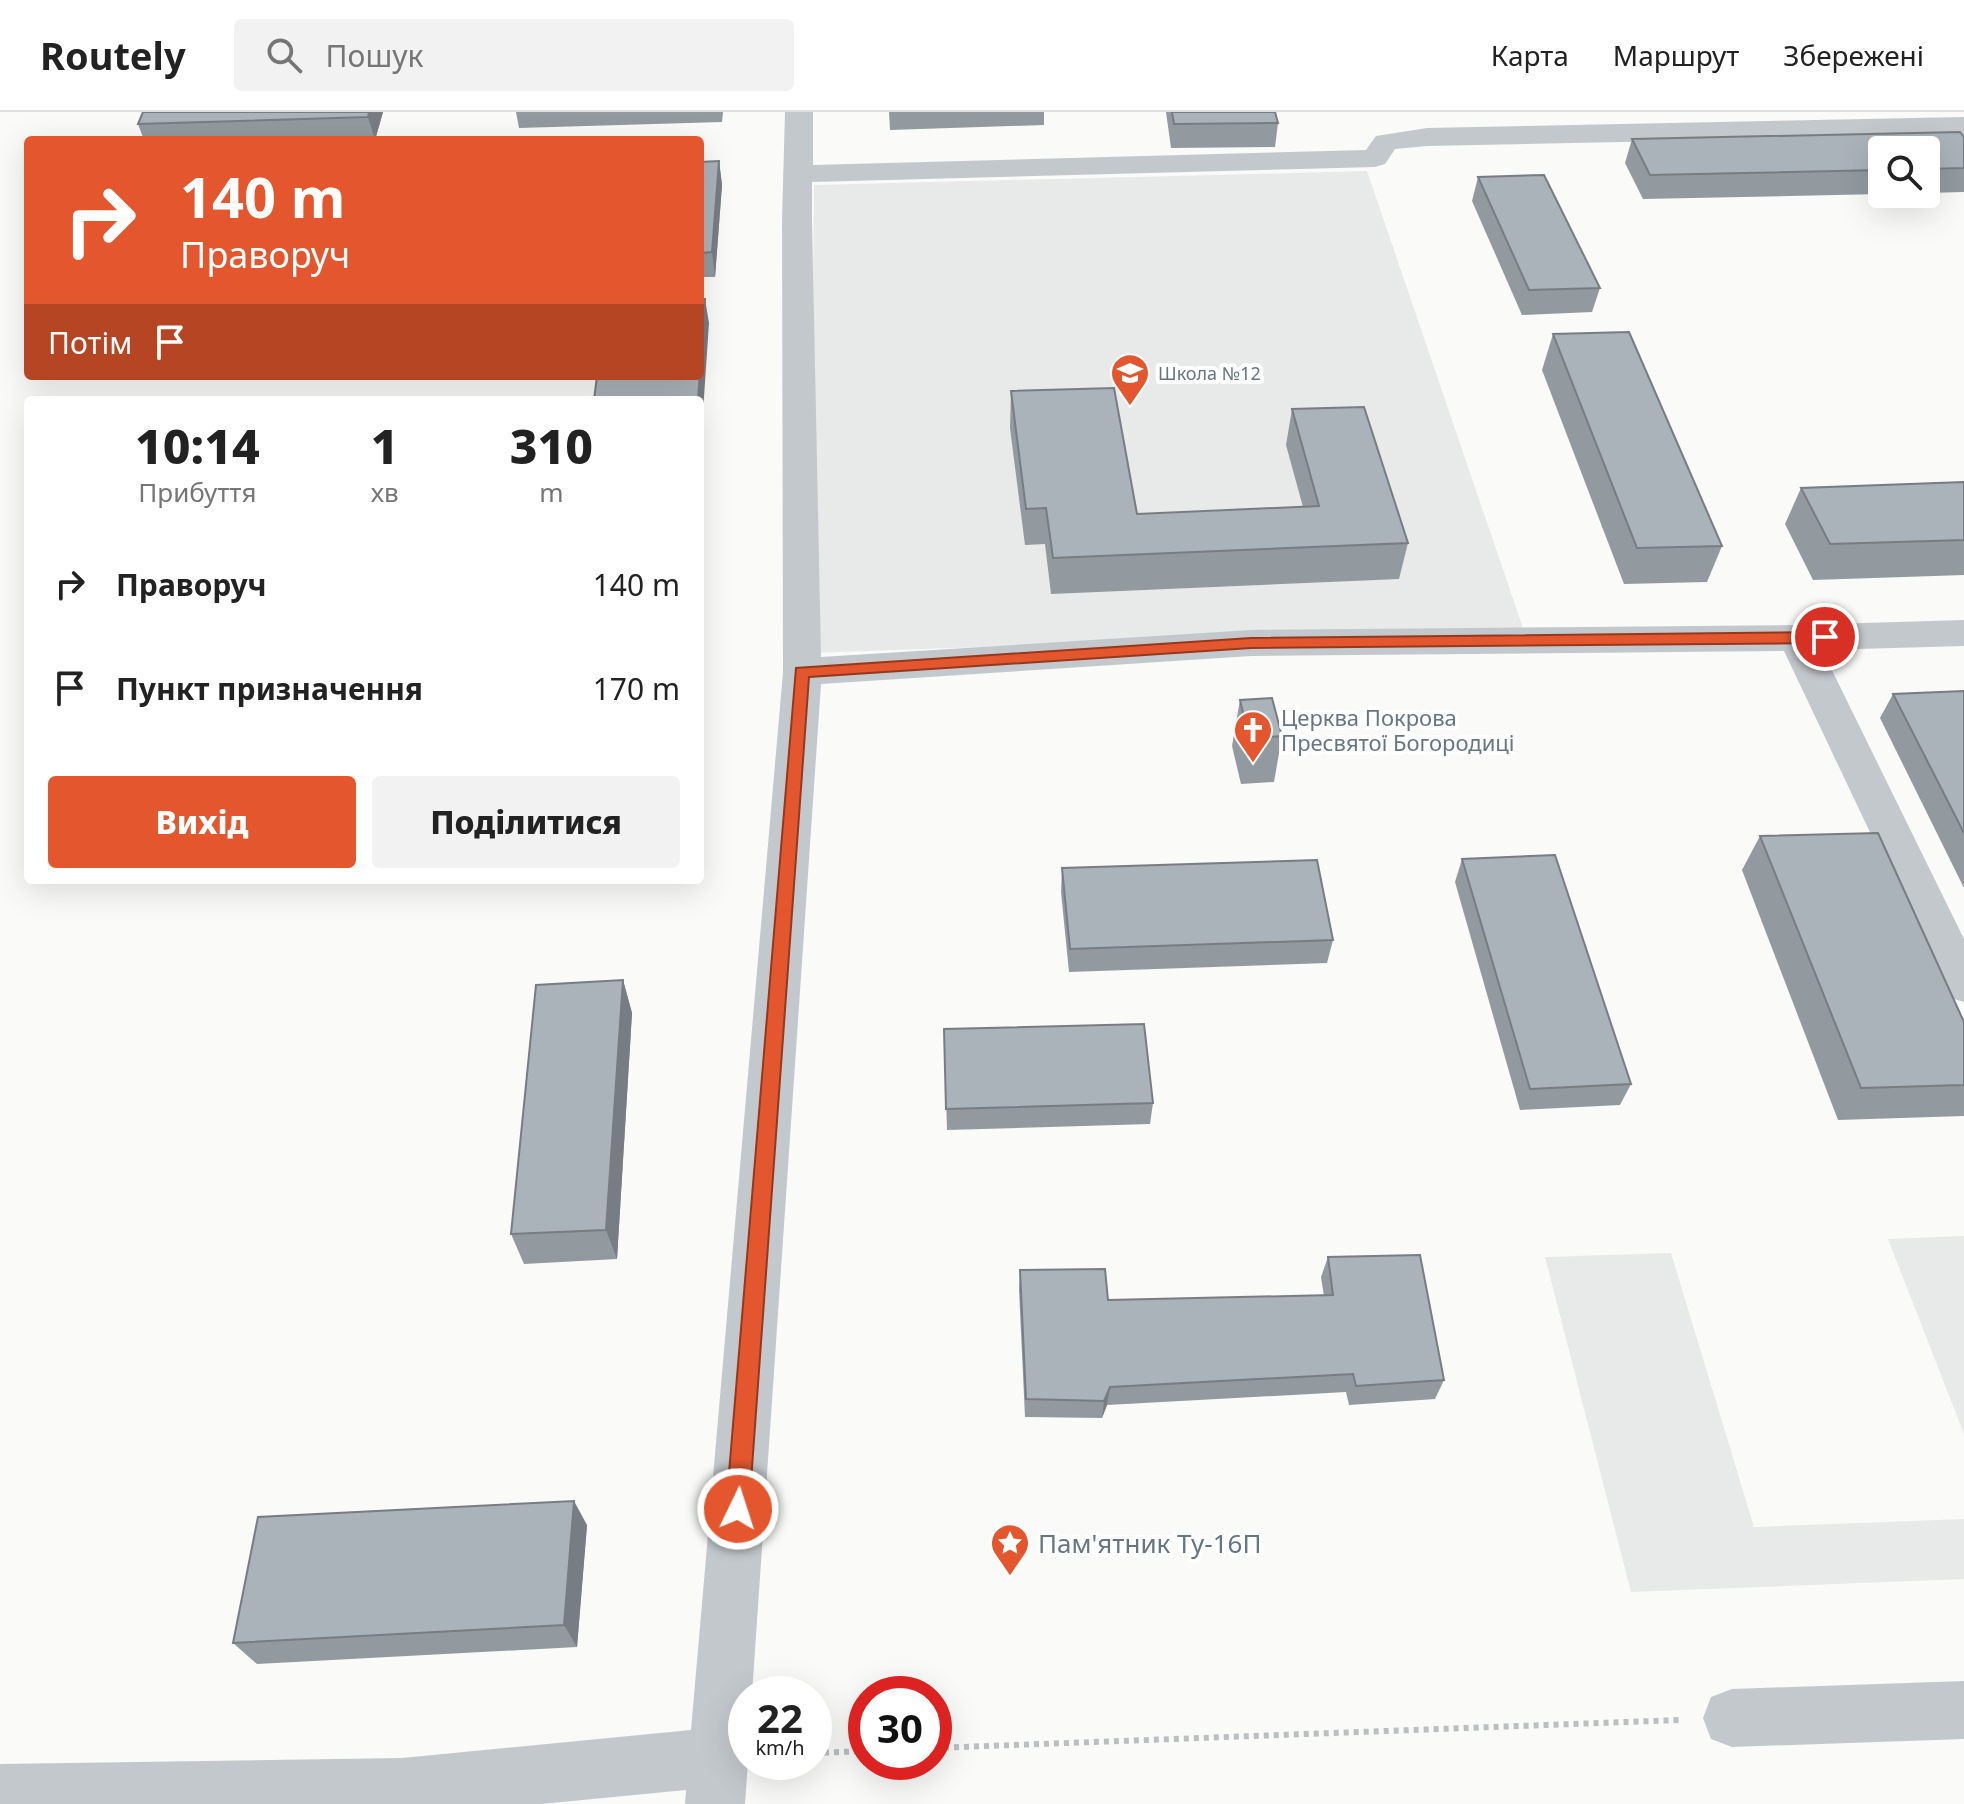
<!DOCTYPE html>
<html lang="uk">
<meta charset="utf-8">
<style>
:root{--surface:#fff;--page:#f2f2f2;--text:#222;--muted:#767676;--line:#e0e0e0;--accent:#e4572e}
body{margin:0;font-family:"Noto Sans",sans-serif;background:var(--page);color:var(--text);height:100vh;display:flex;flex-direction:column;font-size:30px;white-space:nowrap}
*{box-sizing:border-box;margin:0}
p{font-size:26px;color:var(--muted)}
.icon{flex:none;width:44px;height:44px;fill:none;stroke:currentColor;stroke-width:2;stroke-linecap:round;stroke-linejoin:round}
.map{position:relative;flex:1;overflow:hidden}
.panel{position:absolute;left:24px;top:284px;width:680px;height:488px;display:flex;flex-direction:column;background:var(--surface);border-radius:8px;box-shadow:0 8px 32px #0002}
.panel>*{flex:none}
.banner{position:absolute;left:24px;top:24px;width:680px;height:244px;border-radius:8px;box-shadow:0 8px 32px #0002;background:#e4572e;color:#fff;overflow:hidden}
.tools{position:absolute;left:1868px;top:24px;display:grid;gap:16px}
.tools a{display:grid;place-items:center;width:72px;height:72px;border-radius:8px;background:var(--surface);box-shadow:0 8px 32px #0002;font-size:40px}
.speed{position:absolute;left:728px;top:1564px;display:flex;gap:16px;font-size:40px;font-weight:700;text-align:center}
.speed>*{display:grid;place-content:center;width:104px;height:104px;border-radius:50%;background:var(--surface);box-shadow:0 8px 32px #0002;line-height:1}
.speed small{font-size:20px;font-weight:400}
.speed .limit{border:12px solid #d22;background:#fff;color:#111}
.pin{position:absolute;display:grid;place-items:center;width:68px;height:68px;color:#fff;margin:-34px;border:4px solid #fff;border-radius:50%;box-shadow:0 2px 8px #0007}
.me{position:absolute;width:88px;margin:-44px;rotate:4deg;stroke-linejoin:round;filter:drop-shadow(0 0 6px #0008)}
.turn{display:flex;align-items:center;gap:28px;height:168px;padding:0 24px;font-size:36px}
.turn .icon{width:104px;height:104px;stroke-width:2.5}
.turn b{display:block;font-size:56px;line-height:68px}
.then{display:flex;align-items:center;height:76px;padding:0 24px;background:#0003;gap:16px;font-size:30px}
.eta{display:flex;justify-content:space-evenly;align-items:center;height:136px;text-align:center}
.eta b{font-size:48px;font-weight:800;line-height:56px}
.button{display:flex;gap:16px;margin-top:auto;padding:16px 24px}
.button a{flex:1;height:92px;border-radius:8px;background:var(--accent);color:#fff;font-size:32px;font-weight:800;line-height:92px;text-align:center}
.button a+a{background:var(--page);color:var(--text)}
ul{padding:0;list-style:none}
li{display:flex;align-items:center;gap:24px;height:104px;padding:0 24px}
li div{flex:1}
li b{display:block;font-size:30px}
li em{font-style:normal}
header{display:flex;align-items:center;gap:48px;box-sizing:border-box;height:112px;padding:0 40px;background:var(--surface);border-bottom:2px solid var(--line)}
header strong{font-size:38px}
nav{display:flex;gap:44px;margin-inline-start:auto;font-size:28px}
.search{width:560px;height:72px;background:var(--page);display:flex;align-items:center;gap:20px;box-sizing:border-box;padding:0 28px;border-radius:8px;color:var(--muted);font-size:30px}
.map>svg:first-child{display:block}
</style>
<header>
<strong>Routely</strong>
<div class="search"><svg class="icon" aria-label="search" viewBox="0 0 24 24"><circle cx="10" cy="10" r="6"/><path d="M15 15l6 6"/></svg>Пошук</div>
<nav><a>Карта</a><a>Маршрут</a><a>Збережені</a></nav>
</header>
<div class="map">
<svg width="1964" height="1692" viewBox="0 0 1964 1692">
<rect width="100%" height="100%" fill="#fafaf8"/>
<!-- built -->
<g fill="#e8e9e9">
<path d="M1367,59l156,457 -713,25 4,-468z"/>
<path d="M1964,1124v198l-76,-195z"/>
<path d="M1671,1141l83,274 210,-8v60l-333,13 -86,-335z"/>
</g>
<g fill="none" stroke-linecap="round" stroke-linejoin="round">
<!-- path -->
<g stroke="#bbbfc2" stroke-width="6" stroke-dasharray="5 5" stroke-linecap="butt">
<path d="M934,1636l746,-28"/>
<path d="M814,1641l52,-2"/>
</g>
<!-- minor -->
<g fill="#c3c8cc" fill-rule="evenodd">
<path d="M785,0h28v53l553,-15 10,-14 51,-8 537,-11v18l-537,11 -32,3 -10,15 -10,3 -563,15v38l9,437 430,-27 546,-5 167,-5v26l-142,4 142,289v63l-16,-5 -6,-13 -158,-333 -533,5 -430,28 -69,1010h-6l2,68 -3,42h-60l1,-14 -145,14h-541v-40l402,-6 289,-28 92,-1058 -1,-452z"/>
<path d="M1964,1569v58l-232,8 -21,-8 -8,-21 8,-21 21,-8z"/>
</g>
</g>
<!-- wall -->
<g fill="#929a9f">
<path d="M383,0l-8,28h-231l-6,-16z"/>
<path d="M516,0h207l-1,10 -203,6z"/>
<path d="M889,0h155v13l-154,5z"/>
<path d="M1166,0h109l3,11 -3,24 -104,1z"/>
<path d="M1964,25v55l-38,1v-43h-44v44l-239,5 -18,-36 7,-24z"/>
<path d="M719,49l3,24 -7,92h-15v-115z"/>
<path d="M1478,65l122,111 -8,24 -70,3 -50,-114z"/>
<path d="M1553,222l169,212 -15,36 -83,2 -82,-214z"/>
<path d="M538,264h43l-42,1z"/>
<path d="M1011,279l126,123 166,-7 -17,-62 6,-36 116,134 -9,36 -348,15 -6,-50 -20,1 -15,-117z"/>
<path d="M1964,370v93l-151,5 -28,-56 16,-36z"/>
<path d="M1964,579v197l-84,-170 13,-24z"/>
<path d="M1240,588l42,36 -8,46 -33,2 -9,-38z"/>
<path d="M1760,724l204,186v94l-126,4 -96,-250z"/>
<path d="M1462,747l169,225 -11,21 -100,5 -65,-228z"/>
<path d="M1062,756l271,72 -6,23 -258,9 -8,-80z"/>
<path d="M623,868l9,33 -15,246 -93,5 -13,-30z"/>
<path d="M944,917l209,74 -3,21 -203,6z"/>
<path d="M1328,1145l116,123 -9,19 -86,6 -3,-13 -239,13 -5,13 -77,-1 -6,-127 1,-20 88,30 216,-4 -3,-19z"/>
<path d="M587,1413l-10,122 -320,17 -24,-21z"/>
</g>
<!-- shaded-wall -->
<g fill="#777d82">
<path d="M369,0h14l-8,28 -7,-23z"/>
<path d="M719,49l3,24 -7,92 -3,-25z"/>
<path d="M705,187l4,24 -9,133v-56h-2z"/>
<path d="M623,868l9,33 -15,246 -11,-29z"/>
<path d="M1110,1275l-3,18 -5,13 2,-17z"/>
<path d="M574,1389l13,24 -10,122 -13,-22z"/>
</g>
<!-- building -->
<g fill="#aab3b9" stroke="#777d82" stroke-width="2">
<path d="M143,0h226l-1,5 -230,7z"/>
<path d="M1172,0h103l3,11 -104,1z"/>
<path d="M1960,20l4,5v31l-38,1v-19h-44v20l-232,5 -18,-36z"/>
<path d="M719,49l-7,91 -12,1v-91z"/>
<path d="M1544,63l56,113 -71,2 -51,-113z"/>
<path d="M700,187h5l-7,101h-104l3,-24h103z"/>
<path d="M1629,220l93,214 -85,2 -84,-214z"/>
<path d="M1114,276l23,126 182,-8 -27,-97 72,-2 44,136 -355,15 -7,-50 -20,1 -15,-118z"/>
<path d="M1964,370v58l-134,4 -29,-56z"/>
<path d="M1964,579v142l-71,-139z"/>
<path d="M1272,586l10,38 -33,3 -9,-39z"/>
<path d="M1878,721l86,189v63l-103,3 -101,-252z"/>
<path d="M1555,743l76,229 -101,5 -68,-230z"/>
<path d="M1317,748l16,80 -263,9 -8,-81z"/>
<path d="M623,868l-17,250 -95,4 25,-249z"/>
<path d="M1144,912l9,79 -207,6 -2,-80z"/>
<path d="M1420,1143l24,125 -88,6 -3,-12 -243,13 -6,14 -78,-2 -6,-129 85,-1 3,31 225,-5 -5,-38z"/>
<path d="M574,1389l-10,124 -331,18 25,-126z"/>
</g>
<!-- route -->
<path fill="#e4572e" stroke="#94391e" stroke-width="2" d="M1825,520l8,5 -8,6 -574,5 -442,29 -60,832 -3,7 -8,4 -8,-4 -4,-7 70,-841 455,-30z"/>
<!-- icons -->
<defs>
<symbol id="school-pin" viewBox="-11 -11 22 30"><path d="M0 17L-7.5 6A9.5 9.5 0 1 1 7.5 6Z" fill="#e4572e" stroke="#fff"/><path d="M0-5L7-2L0 1L-7-2ZM-4 1L0 2.5L4 1V4Q0 6-4 4Z" fill="#fff"/></symbol>
<symbol id="church-pin" viewBox="-11 -11 22 30"><path d="M0 17L-7.5 6A9.5 9.5 0 1 1 7.5 6Z" fill="#e4572e" stroke="#fff"/><path d="M-1.2-6h2.4v3.5h3.3v2.4h-3.3V6h-2.4V-.1h-3.3v-2.4h3.3Z" fill="#fff"/></symbol>
<symbol id="sight-pin" viewBox="-11 -11 22 30"><path d="M0 17L-7.5 6A9.5 9.5 0 1 1 7.5 6Z" fill="#e4572e" stroke="#fff"/><path d="M0-6L1.8-2.2L6-1.7L2.9 1.2L3.7 5.4L0 3.3L-3.7 5.4L-2.9 1.2L-6-1.7L-1.8-2.2Z" fill="#fff"/></symbol>
</defs>
<g fill-rule="evenodd">
<use href="#school-pin" x="1108" y="239" width="44" height="60"/>
<use href="#church-pin" x="1231" y="596" width="44" height="60"/>
<use href="#sight-pin" x="988" y="1409" width="44" height="60"/>
</g>
<g text-anchor="middle" dominant-baseline="central" stroke-width="8" stroke-linejoin="round" paint-order="stroke">
<!-- far-poi labels -->
<g font-size="18" fill="#657683" stroke="#fff" text-anchor="start">
<text x="1158" y="261">Школа №12</text>
</g>
<!-- poi labels -->
<g font-size="22" fill="#657683" stroke="#fff" text-anchor="start">
<text x="1281" y="605">Церква Покрова<tspan x="1281" dy="25">Пресвятої Богородиці</tspan></text>
</g>
<!-- near-poi labels -->
<g font-size="26" fill="#657683" stroke="#fff" text-anchor="start">
<text x="1038" y="1431">Пам'ятник Ту-16П</text>
</g>
</g>
</svg>
<div class="tools">
<a><svg class="icon" aria-label="search" viewBox="0 0 24 24"><circle cx="10" cy="10" r="6"/><path d="M15 15l6 6"/></svg></a>
</div>
<div class="speed"><div>22<small>km/h</small></div><div class="limit">30</div></div>
<div class="pin" style="left:1825px;top:525px;background:#d93025"><svg class="icon" aria-label="arrive" viewBox="0 0 24 24"><path d="M6 21V4h12l-3 4 3 4H6"/></svg></div>
<svg class="me" style="left:738px;top:1397px" viewBox="-20 -20 40 40"><circle r="17" fill="#e4572e" stroke="#fff" stroke-width="3"/><path d="M0-11L8 9 0 5-8 9z" fill="#fff"/></svg>
<div class="banner">
<div class="turn"><svg class="icon" aria-label="right" viewBox="0 0 24 24"><path d="M7 20v-9h11M14 6l5 5-5 5"/></svg><div><b>140 m</b>Праворуч</div></div>
<div class="then">Потім<svg class="icon" aria-label="arrive" viewBox="0 0 24 24"><path d="M6 21V4h12l-3 4 3 4H6"/></svg></div>
</div>
<section class="panel">
<div class="eta">
<div><b>10:14</b><p>Прибуття</p></div>
<div><b>1</b><p>хв</p></div>
<div><b>310</b><p>m</p></div>
</div>
<ul>
<li><svg class="icon" aria-label="right" viewBox="0 0 24 24"><path d="M7 20v-9h11M14 6l5 5-5 5"/></svg><div><b>Праворуч</b></div><em>140 m</em></li>
<li><svg class="icon" aria-label="arrive" viewBox="0 0 24 24"><path d="M6 21V4h12l-3 4 3 4H6"/></svg><div><b>Пункт призначення</b></div><em>170 m</em></li>
</ul>
<div class="button"><a>Вихід</a><a>Поділитися</a></div>
</section>
</div>
